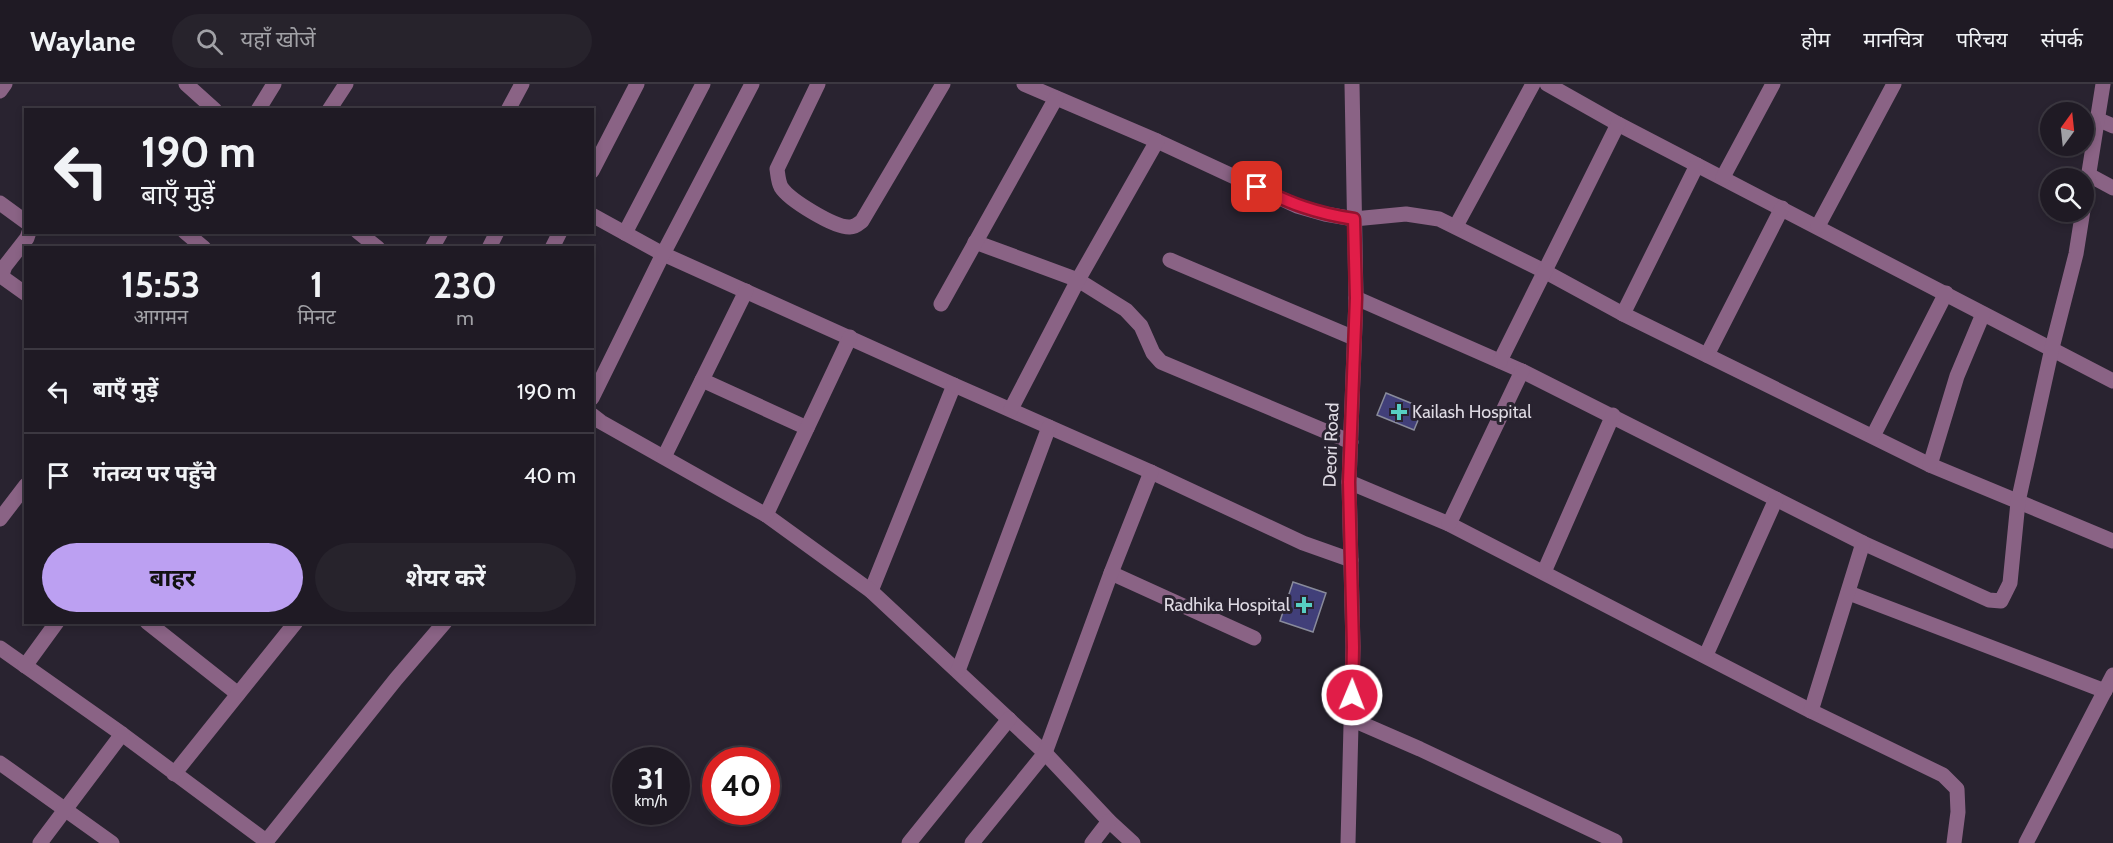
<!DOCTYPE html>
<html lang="hi">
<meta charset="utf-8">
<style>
:root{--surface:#1f1a24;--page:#27232c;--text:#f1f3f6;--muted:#a1a1a6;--line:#3c3841;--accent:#bca0f2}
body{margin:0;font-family:Cabin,"Noto Sans Devanagari",sans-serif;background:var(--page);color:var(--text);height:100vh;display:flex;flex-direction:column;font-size:22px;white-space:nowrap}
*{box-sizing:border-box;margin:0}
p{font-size:20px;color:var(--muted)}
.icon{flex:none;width:33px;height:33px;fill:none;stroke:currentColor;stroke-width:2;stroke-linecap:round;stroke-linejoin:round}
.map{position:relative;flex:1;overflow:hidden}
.drawer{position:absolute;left:24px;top:162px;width:570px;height:378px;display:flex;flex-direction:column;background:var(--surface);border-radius:0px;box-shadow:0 3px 9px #0003,0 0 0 2px var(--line)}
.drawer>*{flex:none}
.hud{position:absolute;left:24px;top:24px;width:570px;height:126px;border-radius:0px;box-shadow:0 3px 9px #0003,0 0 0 2px var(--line);background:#1f1a24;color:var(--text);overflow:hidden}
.needle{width:39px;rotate:15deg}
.tools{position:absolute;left:2040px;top:18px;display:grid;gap:12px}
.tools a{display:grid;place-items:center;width:54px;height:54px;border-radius:50%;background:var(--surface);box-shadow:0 3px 9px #0003,0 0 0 2px var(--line);font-size:30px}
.speed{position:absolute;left:612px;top:663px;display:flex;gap:12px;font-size:30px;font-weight:700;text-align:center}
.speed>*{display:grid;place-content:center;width:78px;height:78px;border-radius:50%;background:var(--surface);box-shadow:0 3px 9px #0003,0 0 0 2px var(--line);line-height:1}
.speed small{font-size:15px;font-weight:400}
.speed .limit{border:9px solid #d22;background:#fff;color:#111}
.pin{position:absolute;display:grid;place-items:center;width:51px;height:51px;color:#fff;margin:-26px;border-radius:12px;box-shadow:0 3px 9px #0006}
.me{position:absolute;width:66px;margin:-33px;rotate:1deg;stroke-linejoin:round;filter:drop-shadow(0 0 4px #0008)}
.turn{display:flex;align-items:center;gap:21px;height:126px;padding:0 18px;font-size:27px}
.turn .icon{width:78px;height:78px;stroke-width:2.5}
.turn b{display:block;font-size:42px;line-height:51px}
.eta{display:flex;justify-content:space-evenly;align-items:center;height:102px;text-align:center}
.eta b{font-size:36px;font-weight:700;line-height:42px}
.action{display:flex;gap:12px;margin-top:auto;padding:12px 18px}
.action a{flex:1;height:69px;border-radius:36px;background:var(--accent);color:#111;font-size:24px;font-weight:700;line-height:69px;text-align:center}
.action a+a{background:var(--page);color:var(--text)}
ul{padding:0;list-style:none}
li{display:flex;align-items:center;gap:18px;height:84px;padding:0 18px;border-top:2px solid var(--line)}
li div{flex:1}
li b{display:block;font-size:22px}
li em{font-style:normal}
header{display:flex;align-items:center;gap:36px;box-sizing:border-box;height:84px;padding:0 30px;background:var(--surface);border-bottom:2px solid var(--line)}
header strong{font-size:28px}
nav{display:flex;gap:33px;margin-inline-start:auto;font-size:21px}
.search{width:420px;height:54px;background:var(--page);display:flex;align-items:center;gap:15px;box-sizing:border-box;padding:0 21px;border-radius:33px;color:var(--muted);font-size:22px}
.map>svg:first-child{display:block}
</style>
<header>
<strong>Waylane</strong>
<div class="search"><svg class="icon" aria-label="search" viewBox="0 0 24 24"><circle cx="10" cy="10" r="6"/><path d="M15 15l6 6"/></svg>यहाँ खोजें</div>
<nav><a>होम</a><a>मानचित्र</a><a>परिचय</a><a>संपर्क</a></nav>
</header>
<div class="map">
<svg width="2113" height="759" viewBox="0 0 2113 759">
<rect width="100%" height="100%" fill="#292330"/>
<!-- building -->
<g fill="#413f79" stroke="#898b9b" stroke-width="1.5">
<path d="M1386,309l37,15 -9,22 -37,-15z"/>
<path d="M1293,498l33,11 -13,39 -33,-11z"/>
</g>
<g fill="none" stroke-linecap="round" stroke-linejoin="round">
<!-- minor -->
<g stroke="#8a6385" stroke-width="15">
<path d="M186,0l29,26"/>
<path d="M818,0l-41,85c1,6 1,12 4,18 8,13 54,41 69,40 6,0 8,-3 12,-6l81,-137"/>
<path d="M1024,0l133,57 140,65 28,8 29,5 52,-5 33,5 105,52 79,43 307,151 183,76"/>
<path d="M1547,0l71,40 495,257"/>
<path d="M0,7l5,-7"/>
<path d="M258,26l16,-26"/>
<path d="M329,26l17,-26"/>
<path d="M508,26l14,-26"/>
<path d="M2097,35l16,7"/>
<path d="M592,87l45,-87"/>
<path d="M2089,91l24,13"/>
<path d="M1723,93l50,-93"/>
<path d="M0,119l26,19"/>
<path d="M592,131l71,39 291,131 -83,206"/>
<path d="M1456,142l77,-142"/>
<path d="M1818,142l76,-142"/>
<path d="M185,148l19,16"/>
<path d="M358,148l20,16"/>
<path d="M625,149l78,-149"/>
<path d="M975,158l103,38 48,30 15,16 12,27 8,9 190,80"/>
<path d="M432,164l9,-16"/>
<path d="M489,164l8,-16"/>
<path d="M552,164l8,-16"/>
<path d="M1170,176l184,78"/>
<path d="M26,210l-21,-15 -3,-5 3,-8 22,-28 2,-6"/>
<path d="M1356,214l166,73 341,172 126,57 12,1 9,-18 8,-81 34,-154 24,-94 27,-170"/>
<path d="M941,220l115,-206"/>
<path d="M1623,230l74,-149"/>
<path d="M1707,271l75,-147"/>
<path d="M1500,277l118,-237"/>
<path d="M702,296l105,48"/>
<path d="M954,301l197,87 152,71 48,17"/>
<path d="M592,314l71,-144 89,-170"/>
<path d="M1011,325l67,-129 79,-139"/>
<path d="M592,331l9,7 165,93 105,76 174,162 64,68 24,22"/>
<path d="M1873,352l73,-143"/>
<path d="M664,373l82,-166"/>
<path d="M1930,381l27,-89 26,-62"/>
<path d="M1349,398l100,42 362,187 132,64 14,14 1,23 -4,31"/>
<path d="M766,431l84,-178"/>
<path d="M0,435l26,-34"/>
<path d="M1449,440l73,-153"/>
<path d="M1544,488l69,-157"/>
<path d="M1111,489l143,65"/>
<path d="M1849,509l256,98"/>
<path d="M147,538l91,72"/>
<path d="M0,564l122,86 144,107"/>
<path d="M1706,571l70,-156"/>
<path d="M25,582l32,-44"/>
<path d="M958,587l91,-244"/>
<path d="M1811,627l52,-168"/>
<path d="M1351,635l69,30 195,92"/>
<path d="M0,679l112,80"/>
<path d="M174,690l122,-152"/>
<path d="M40,759l82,-109"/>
<path d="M265,759l131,-164 49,-57"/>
<path d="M909,759l100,-124"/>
<path d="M972,759l73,-90 66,-180 40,-101"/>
<path d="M1092,759l17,-22"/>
<path d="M1348,759l5,-196 -4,-165 7,-184 -4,-214"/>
<path d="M2026,759l87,-168"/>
</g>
</g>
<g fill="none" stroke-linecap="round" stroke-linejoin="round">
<defs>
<path id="route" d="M1257,103c35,17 58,26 97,32l2,79 -7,184 4,165 -1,48"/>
</defs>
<!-- route casing -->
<use href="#route" stroke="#92132f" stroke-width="15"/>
<!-- route -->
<use href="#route" stroke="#e11d48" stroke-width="10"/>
</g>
<!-- markers -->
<g fill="#57cec2" stroke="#292330" stroke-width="2">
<path d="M1396 319h6v6h6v6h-6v6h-6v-6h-6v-6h6z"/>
<path d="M1301 512h6v6h6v6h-6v6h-6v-6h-6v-6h6z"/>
</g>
<g text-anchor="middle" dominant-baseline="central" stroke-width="6" stroke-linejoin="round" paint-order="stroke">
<!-- poi labels -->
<g font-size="18" fill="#dedae3" stroke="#292330" text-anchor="start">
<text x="1412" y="328">Kailash Hospital</text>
<text x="1290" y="521" text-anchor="end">Radhika Hospital</text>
</g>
<!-- street labels -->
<g font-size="18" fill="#dedae3" stroke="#292330">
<text transform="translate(1331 361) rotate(-88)">Deori Road</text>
</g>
</g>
</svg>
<div class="tools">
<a><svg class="needle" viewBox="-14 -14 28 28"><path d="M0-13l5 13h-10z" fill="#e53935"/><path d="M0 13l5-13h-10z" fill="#a1a1a6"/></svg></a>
<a><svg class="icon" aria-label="search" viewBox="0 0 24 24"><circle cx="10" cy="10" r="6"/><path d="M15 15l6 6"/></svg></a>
</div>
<div class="speed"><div>31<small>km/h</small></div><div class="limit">40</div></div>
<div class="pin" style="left:1257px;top:103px;background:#d93025"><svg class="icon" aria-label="arrive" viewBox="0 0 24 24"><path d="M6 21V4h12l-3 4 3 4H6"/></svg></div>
<svg class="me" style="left:1352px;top:611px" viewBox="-20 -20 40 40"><circle r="17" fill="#e11d48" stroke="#fff" stroke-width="3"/><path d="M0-11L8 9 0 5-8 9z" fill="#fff"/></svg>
<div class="hud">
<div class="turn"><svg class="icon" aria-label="left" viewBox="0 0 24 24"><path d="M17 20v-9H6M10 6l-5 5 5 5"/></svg><div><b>190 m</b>बाएँ मुड़ें</div></div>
</div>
<section class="drawer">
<div class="eta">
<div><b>15:53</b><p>आगमन</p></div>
<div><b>1</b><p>मिनट</p></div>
<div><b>230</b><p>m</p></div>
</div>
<ul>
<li><svg class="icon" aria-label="left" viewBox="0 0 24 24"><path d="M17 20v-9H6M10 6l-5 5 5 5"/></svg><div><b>बाएँ मुड़ें</b></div><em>190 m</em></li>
<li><svg class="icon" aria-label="arrive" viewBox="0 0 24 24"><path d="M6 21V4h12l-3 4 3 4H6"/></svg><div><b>गंतव्य पर पहुँचे</b></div><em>40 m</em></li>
</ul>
<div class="action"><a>बाहर</a><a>शेयर करें</a></div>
</section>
</div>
